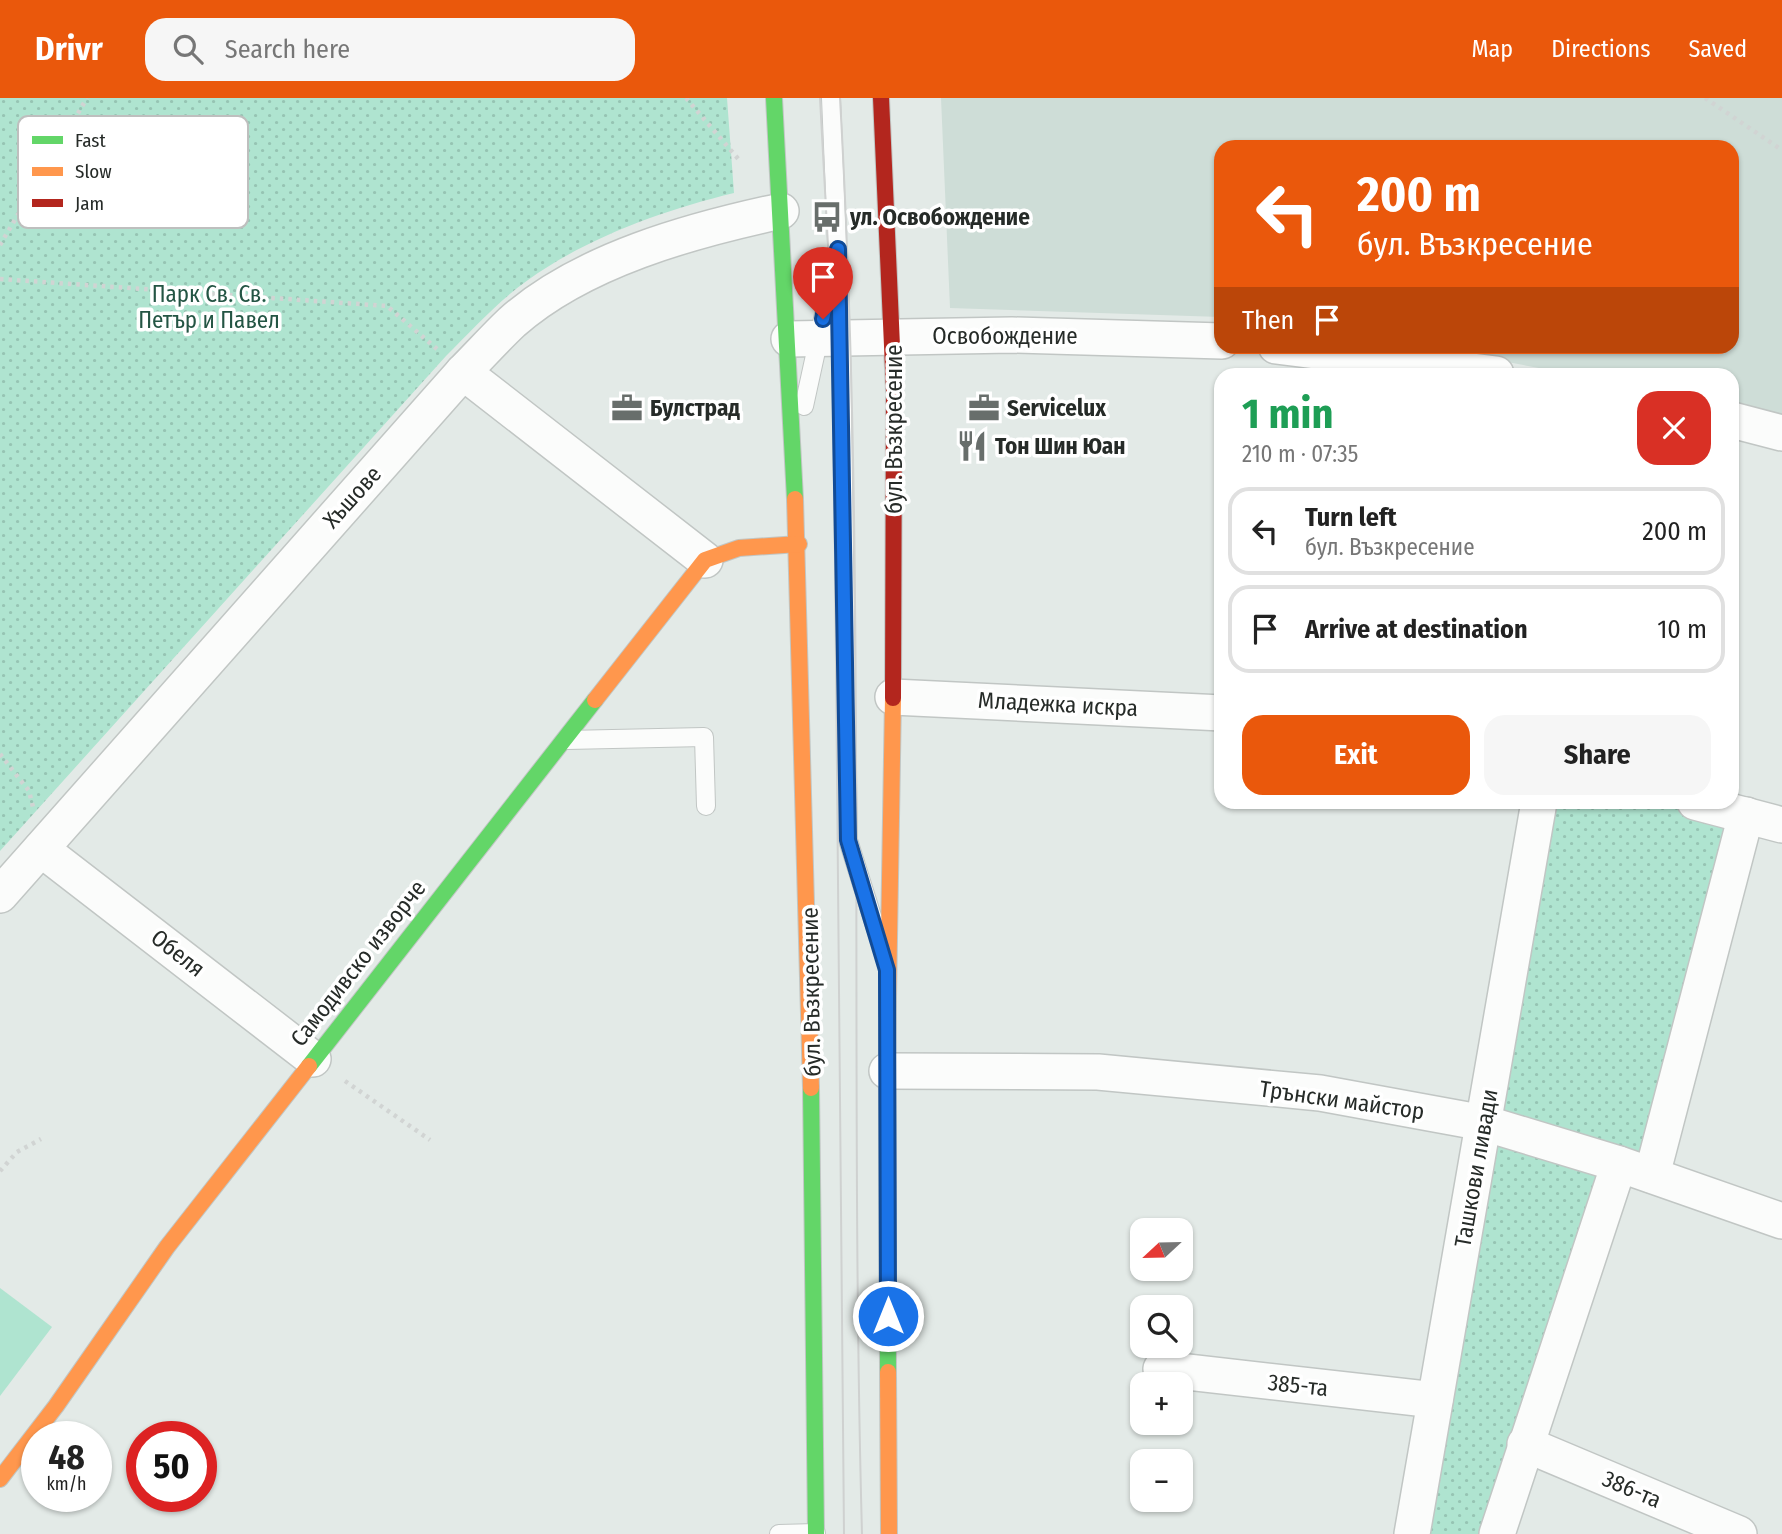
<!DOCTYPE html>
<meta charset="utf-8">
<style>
:root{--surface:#fff;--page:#f6f6f6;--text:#222;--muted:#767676;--line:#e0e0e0;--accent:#ea580c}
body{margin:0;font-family:"Fira Sans Condensed",sans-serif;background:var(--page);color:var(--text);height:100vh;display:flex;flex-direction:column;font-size:26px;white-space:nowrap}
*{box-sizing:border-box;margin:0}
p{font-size:23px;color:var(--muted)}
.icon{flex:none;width:38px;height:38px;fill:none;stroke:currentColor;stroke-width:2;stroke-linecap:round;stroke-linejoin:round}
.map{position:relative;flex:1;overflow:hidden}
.sheet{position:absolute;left:1214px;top:270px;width:525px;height:441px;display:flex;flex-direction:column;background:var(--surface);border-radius:21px;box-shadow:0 2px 5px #0004}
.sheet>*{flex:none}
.guide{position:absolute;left:1214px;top:42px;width:525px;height:214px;border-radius:21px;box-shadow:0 2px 5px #0004;background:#ea580c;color:#fff;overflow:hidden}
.needle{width:46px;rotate:248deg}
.controls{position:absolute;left:1130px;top:1120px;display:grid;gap:14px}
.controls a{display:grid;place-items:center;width:63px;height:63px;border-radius:14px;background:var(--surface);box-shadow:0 2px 5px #0004;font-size:35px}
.speed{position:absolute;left:21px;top:1323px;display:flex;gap:14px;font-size:35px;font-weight:700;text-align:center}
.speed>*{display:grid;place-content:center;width:91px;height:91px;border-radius:50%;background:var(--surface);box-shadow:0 2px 5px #0004;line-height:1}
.speed small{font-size:18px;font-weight:400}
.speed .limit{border:10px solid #d22;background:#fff;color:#111}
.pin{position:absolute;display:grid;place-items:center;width:60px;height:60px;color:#fff;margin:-72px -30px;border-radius:50% 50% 50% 0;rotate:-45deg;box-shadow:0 0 7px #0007}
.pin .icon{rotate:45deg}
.me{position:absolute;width:77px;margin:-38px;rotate:0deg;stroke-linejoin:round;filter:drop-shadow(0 0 5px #0008)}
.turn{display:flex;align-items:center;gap:24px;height:147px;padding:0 28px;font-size:32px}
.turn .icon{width:91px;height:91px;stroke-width:2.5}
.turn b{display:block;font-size:49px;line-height:60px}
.then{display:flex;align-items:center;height:66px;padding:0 28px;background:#0003;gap:14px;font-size:26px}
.round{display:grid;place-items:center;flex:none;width:74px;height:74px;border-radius:21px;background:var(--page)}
.overview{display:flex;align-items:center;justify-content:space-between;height:119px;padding:0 28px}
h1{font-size:42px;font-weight:700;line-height:52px;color:#1e9e55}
.button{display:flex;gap:14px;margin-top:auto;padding:14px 28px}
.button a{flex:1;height:80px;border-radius:21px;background:var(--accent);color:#fff;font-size:28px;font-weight:700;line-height:80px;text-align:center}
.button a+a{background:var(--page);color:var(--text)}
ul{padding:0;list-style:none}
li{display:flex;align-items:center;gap:21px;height:88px;margin:0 14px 10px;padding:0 14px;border:4px solid var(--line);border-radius:21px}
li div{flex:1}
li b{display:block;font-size:26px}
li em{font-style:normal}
header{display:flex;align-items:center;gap:42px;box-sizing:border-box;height:98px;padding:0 35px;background:var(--accent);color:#fff}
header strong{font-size:33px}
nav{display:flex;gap:38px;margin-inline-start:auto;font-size:24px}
.search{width:490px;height:63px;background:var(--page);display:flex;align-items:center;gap:18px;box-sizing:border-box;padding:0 24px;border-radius:21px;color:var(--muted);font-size:26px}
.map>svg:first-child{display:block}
</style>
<header>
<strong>Drivr</strong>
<div class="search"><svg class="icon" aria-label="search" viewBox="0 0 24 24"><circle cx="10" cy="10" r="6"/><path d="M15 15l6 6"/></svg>Search here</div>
<nav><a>Map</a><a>Directions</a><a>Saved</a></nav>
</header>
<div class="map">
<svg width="1782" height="1436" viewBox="0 0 1782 1436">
<defs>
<pattern id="grass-dots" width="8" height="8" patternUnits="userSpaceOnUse" patternTransform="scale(1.75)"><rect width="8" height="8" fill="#afe4d0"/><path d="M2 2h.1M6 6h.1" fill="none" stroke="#96c4b3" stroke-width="1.8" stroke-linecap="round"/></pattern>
</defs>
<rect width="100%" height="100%" fill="#e3eae7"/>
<!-- built -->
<path fill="#ceddd7" d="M941,0h841v318l-49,-12 -1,-30h-161l-143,-27 304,-1v-199h-510l-1,170 -271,-9z"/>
<!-- grass -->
<g fill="url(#grass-dots)">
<path d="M0,0h727l7,95c-70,17 -146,44 -206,87 -31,22 -56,50 -82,76l-446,495z"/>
<path d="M1539,704h156l51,13 -94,360 -168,-52z"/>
<path d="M1487,1029l127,41 -119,366h-79z"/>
</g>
<!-- garden -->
<path fill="#afe4d0" d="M0,1190l52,39 -52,69z"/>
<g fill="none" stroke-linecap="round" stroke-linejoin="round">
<defs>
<g id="lane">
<path d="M831,0l10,240 7,502 28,89"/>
<path d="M804,308l29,-133"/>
<path d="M567,642l137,-3 2,69"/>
<path d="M779,1436l37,-1"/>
</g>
<g id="street">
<path d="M789,241l223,-4 210,6"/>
<path d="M1276,248l220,28"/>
<path d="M463,274l242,188"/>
<path d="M1732,322l50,13"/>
<path d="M893,599l329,16"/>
<path d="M1695,704l87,23"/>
<path d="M41,751l272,210"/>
<path d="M0,797l463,-523c17,-17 32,-34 49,-50 70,-62 180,-92 269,-111"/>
<path d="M887,973l211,1 222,21 164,30 135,41 163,57"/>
<path d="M1652,1077l94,-360"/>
<path d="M1161,1271l274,31"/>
<path d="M1525,1346l214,90"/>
<path d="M1412,1436l127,-732"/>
<path d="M1497,1436l122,-370"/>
</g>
<g id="fast">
<path d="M774,0l21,401"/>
<path d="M887,961l1,313"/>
<path d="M309,968l286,-366"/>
<path d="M811,990l5,446"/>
</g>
<g id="slow">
<path d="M795,401l16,589"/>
<path d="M595,602l110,-140 34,-12 60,-4"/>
<path d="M887,961l6,-361"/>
<path d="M888,1274l1,162"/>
<path d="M0,1381l56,-73 111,-159 142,-181"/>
</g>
<path id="jam" d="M881,0l13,293 -1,307"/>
</defs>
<!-- lane casing -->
<use href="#lane" stroke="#c1c6c4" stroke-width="20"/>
<!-- street casing -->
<use href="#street" stroke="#c1c6c4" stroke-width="38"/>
<!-- fast casing -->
<use href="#fast" stroke="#c1c6c4" stroke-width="18"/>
<!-- slow casing -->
<use href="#slow" stroke="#c1c6c4" stroke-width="18"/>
<!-- jam casing -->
<use href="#jam" stroke="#c1c6c4" stroke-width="18"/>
<!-- path -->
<g stroke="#d1d4d3" stroke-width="4.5" stroke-dasharray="3.5 5" stroke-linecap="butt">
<path d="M686,0l54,63"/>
<path d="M1705,0l77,52"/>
<path d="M0,147l87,-147"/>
<path d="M0,181l387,27 50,43"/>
<path d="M0,656l29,37 4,16"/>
<path d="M345,983l85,59"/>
<path d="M0,1073l17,-19 24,-13"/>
</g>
<!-- lane -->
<use href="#lane" stroke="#fbfcfb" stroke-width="18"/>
<!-- street -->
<use href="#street" stroke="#fbfcfb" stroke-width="35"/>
<!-- fast -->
<use href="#fast" stroke="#63d668" stroke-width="16"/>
<!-- slow -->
<use href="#slow" stroke="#ff974d" stroke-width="16"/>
<!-- jam -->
<use href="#jam" stroke="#b3261e" stroke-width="16"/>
<!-- tram -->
<g stroke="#cfd1d0" stroke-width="2">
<path d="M820,0l13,240 11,1196"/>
<path d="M840,0c27,478 9,957 22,1436"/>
</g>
</g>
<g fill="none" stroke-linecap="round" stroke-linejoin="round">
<defs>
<path id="route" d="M823,221l15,-70 10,591 39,130 1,346"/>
</defs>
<!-- route casing -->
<use href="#route" stroke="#114b97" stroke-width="18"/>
<!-- route -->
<use href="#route" stroke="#1a73e8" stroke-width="12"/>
</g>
<!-- icons -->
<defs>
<symbol id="bus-bare" viewBox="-9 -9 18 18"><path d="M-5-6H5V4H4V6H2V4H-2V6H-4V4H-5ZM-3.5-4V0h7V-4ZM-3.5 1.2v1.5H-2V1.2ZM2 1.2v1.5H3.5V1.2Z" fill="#686e6b" stroke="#fff" stroke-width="2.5" paint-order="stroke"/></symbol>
<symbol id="office-bare" viewBox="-9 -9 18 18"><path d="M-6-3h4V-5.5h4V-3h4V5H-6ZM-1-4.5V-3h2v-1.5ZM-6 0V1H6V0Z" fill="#686e6b" stroke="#fff" stroke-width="2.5" paint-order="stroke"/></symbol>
<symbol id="restaurant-bare" viewBox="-9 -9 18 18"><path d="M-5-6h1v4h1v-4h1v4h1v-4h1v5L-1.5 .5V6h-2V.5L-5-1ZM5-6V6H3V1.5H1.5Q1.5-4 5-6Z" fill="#686e6b" stroke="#fff" stroke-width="2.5" paint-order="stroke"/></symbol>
</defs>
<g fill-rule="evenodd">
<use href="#bus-bare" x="805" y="97" width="44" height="44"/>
<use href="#office-bare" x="605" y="288" width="44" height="44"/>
<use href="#office-bare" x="962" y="288" width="44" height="44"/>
<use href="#restaurant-bare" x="950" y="326" width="44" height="44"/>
</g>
<g text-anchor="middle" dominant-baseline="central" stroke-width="7" stroke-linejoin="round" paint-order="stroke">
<!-- poi labels -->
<g font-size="23" font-weight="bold" fill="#262b28" stroke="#fff" text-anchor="start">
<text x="850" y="119">ул. Освобождение</text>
<text x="650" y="310">Булстрад</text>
<text x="1007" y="310">Servicelux</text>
<text x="995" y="348">Тон Шин Юан</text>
</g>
<!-- park labels -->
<g font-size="23" fill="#245544" stroke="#fff">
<text x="209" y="196">Парк Св. Св.<tspan x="209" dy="26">Петър и Павел</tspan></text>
</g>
<!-- street labels -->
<g font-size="23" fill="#262b28" stroke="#fff">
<text x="1005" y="238">Освобождение</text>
<text transform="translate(894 331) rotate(-90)">бул. Възкресение</text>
<text transform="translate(352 399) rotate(-48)">Хъшове</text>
<text transform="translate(1058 606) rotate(3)">Младежка искра</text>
<text transform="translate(178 855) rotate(38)">Обеля</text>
<text transform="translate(358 865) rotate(-52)">Самодивско изворче</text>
<text transform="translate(811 894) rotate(-91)">бул. Възкресение</text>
<text transform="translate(1342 1002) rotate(8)">Трънски майстор</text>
<text transform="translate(1476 1070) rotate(-80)">Ташкови ливади</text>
<text transform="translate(1298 1287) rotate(6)">385-та</text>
<text transform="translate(1632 1391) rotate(23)">386-та</text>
</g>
</g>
<!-- legend -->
<rect x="18" y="18" width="230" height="112" rx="10" fill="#fff" stroke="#bebfbe" stroke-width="2"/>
<rect x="32" y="38" width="31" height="8" fill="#63d668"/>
<rect x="32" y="69" width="31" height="9" fill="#ff974d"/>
<rect x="32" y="101" width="31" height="8" fill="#b3261e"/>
<g font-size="19" fill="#262b28">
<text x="75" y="49">Fast</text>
<text x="75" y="80">Slow</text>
<text x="75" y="112">Jam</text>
</g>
</svg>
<div class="controls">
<a><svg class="needle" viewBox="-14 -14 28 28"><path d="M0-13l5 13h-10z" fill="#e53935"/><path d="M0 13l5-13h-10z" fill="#767676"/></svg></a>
<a><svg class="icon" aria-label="search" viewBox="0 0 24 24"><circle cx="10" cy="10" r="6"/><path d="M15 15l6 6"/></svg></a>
<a>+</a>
<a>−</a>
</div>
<div class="speed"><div>48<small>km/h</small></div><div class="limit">50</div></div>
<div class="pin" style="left:823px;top:221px;background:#d93025"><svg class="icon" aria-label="arrive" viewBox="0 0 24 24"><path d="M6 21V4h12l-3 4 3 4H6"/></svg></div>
<svg class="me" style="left:888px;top:1218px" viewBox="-20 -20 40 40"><circle r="17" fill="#1a73e8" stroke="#fff" stroke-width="3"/><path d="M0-11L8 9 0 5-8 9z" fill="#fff"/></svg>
<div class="guide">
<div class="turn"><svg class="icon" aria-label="left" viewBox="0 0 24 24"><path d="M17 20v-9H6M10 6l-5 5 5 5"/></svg><div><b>200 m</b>бул. Възкресение</div></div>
<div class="then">Then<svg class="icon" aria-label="arrive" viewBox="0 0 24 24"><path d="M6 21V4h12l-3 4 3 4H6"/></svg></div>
</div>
<section class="sheet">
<div class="overview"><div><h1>1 min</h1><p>210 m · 07:35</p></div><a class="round" style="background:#d93025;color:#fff"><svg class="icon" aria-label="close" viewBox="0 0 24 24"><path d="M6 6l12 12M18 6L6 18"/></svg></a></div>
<ul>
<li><svg class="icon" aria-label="left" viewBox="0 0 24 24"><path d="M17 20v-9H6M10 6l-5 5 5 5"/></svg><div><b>Turn left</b><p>бул. Възкресение</p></div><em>200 m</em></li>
<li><svg class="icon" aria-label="arrive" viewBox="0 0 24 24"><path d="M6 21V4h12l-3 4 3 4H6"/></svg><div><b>Arrive at destination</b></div><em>10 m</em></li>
</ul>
<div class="button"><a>Exit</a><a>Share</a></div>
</section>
</div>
